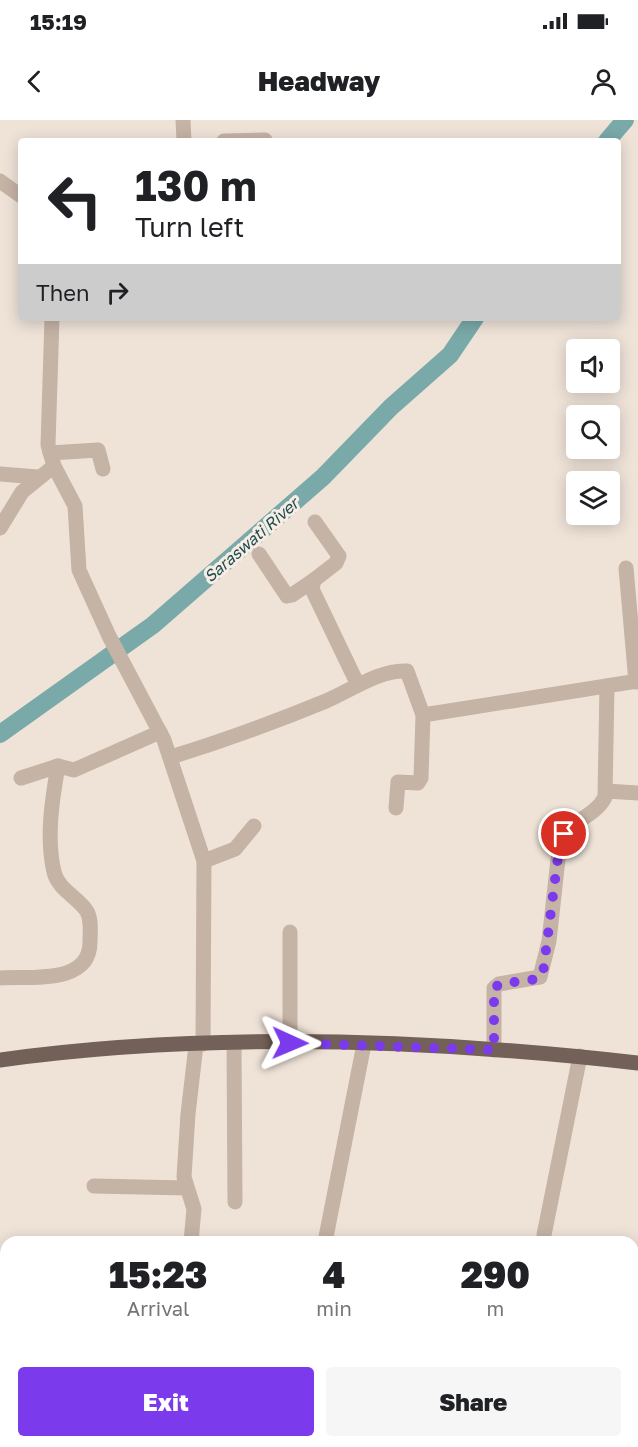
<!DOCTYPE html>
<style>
:root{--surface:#fff;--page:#f6f6f6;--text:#202124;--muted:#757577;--accent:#7c3aed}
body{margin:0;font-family:"Golos Text",sans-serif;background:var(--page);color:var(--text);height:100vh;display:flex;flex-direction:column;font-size:22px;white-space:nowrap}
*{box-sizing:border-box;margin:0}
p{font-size:20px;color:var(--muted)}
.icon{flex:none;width:33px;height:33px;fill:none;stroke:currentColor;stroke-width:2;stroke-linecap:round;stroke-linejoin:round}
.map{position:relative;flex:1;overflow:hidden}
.details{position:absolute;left:0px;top:1116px;width:639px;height:212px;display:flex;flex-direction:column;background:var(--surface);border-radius:18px 18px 0 0;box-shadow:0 3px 15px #0003}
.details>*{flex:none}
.banner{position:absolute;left:18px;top:18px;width:603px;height:183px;border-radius:6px;box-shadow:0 3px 15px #0003;background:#fff;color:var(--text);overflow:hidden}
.controls{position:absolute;left:566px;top:219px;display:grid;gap:12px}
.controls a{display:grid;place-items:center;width:54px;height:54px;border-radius:6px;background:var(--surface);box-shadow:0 3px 15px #0003;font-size:30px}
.pin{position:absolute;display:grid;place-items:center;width:51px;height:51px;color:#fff;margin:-26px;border:3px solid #fff;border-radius:50%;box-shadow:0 2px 6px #0007}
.me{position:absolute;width:66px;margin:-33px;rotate:91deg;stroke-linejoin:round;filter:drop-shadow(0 0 4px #0008)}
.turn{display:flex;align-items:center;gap:21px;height:126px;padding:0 18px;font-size:27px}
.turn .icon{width:78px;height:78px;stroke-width:2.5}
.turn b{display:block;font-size:42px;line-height:51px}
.then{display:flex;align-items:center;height:57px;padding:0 18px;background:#0003;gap:12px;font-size:22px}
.eta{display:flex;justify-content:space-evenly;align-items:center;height:102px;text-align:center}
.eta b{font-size:36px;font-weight:800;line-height:42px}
.cta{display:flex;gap:12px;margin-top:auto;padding:12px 18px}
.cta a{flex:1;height:69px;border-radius:6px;background:var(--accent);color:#fff;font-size:24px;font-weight:800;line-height:69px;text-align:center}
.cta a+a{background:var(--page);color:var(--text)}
.status{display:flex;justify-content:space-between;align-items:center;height:42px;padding:0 30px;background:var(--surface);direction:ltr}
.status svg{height:16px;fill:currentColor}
header{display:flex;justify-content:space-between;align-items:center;height:78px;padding:0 18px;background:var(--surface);font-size:27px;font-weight:800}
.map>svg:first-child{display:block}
</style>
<div class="status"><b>15:19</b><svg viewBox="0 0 49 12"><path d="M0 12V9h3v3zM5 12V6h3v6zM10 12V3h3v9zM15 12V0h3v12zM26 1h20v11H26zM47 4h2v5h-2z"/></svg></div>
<header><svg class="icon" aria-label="back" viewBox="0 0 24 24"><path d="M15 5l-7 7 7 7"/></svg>Headway<svg class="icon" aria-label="person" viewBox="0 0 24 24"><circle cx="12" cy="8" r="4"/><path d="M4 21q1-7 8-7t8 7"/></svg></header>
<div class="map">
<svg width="638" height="1327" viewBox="0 0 638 1327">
<rect width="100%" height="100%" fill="#efe3d8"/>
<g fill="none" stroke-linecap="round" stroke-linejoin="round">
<!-- river -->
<g stroke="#79a9a9" stroke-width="18">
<path d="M607,21l18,-21"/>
<path d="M0,614l153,-109 170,-148 68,-70 59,-52 25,-37"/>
</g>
<!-- minor -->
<g stroke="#c5b3a5" stroke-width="15">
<path d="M183,0l1,21"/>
<path d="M224,21l41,-1"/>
<path d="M0,61l21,15"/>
<path d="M52,198l-4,127 6,21 21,40 4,64 30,66 55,104 40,121 -1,183"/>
<path d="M50,333l48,-3 5,19"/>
<path d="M0,354l38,3"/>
<path d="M315,402l24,34 -3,7 -22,17 -2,9 46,96"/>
<path d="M0,408l22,-36 32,-26"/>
<path d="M259,434l28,42 5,-1 22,-15"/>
<path d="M626,448l10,114"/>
<path d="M423,595l215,-34"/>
<path d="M171,637c52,-16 104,-35 155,-56 24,-10 54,-32 81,-30l16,44 -2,63 -3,5 -20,-1 -2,26"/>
<path d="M21,658l37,-12 16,4 86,-38"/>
<path d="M606,671l32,2"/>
<path d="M204,741l31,-12 19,-23"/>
<path d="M290,812v111"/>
<path d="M0,858c31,-2 90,7 90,-36 0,-10 2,-24 -4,-32 -9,-13 -28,-21 -32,-38 -8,-34 -2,-72 4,-106"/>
<path d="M234,923l1,159"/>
<path d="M494,930v-62l5,-4 41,-7 9,-36 11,-100c8,-19 36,-25 45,-44l2,-111"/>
<path d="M94,1066l93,2"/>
<path d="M544,1115l36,-179"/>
<path d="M191,1122l3,-33 -10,-32 4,-63 8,-69"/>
<path d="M325,1122l39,-198"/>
<path d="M633,1203l5,2"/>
<path d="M633,1292l5,1"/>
</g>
<!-- major -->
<path stroke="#736058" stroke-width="15" d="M0,940c210,-29 428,-21 638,3"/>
</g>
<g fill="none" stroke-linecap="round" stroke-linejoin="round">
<!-- route -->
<path stroke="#7c3aed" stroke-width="10" stroke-dasharray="0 18" d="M290,923l204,7v-62l6,-4 37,-5 6,-6 17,-132 4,-7"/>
</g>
<g text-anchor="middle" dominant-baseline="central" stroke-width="6" stroke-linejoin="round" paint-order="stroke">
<!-- water labels -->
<g font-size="16" font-style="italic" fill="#1f4e50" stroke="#f7ede4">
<text transform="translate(251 420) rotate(-41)">Saraswati River</text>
</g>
</g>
</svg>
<div class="controls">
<a><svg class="icon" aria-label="sound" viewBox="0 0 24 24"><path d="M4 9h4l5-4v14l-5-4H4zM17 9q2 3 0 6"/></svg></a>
<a><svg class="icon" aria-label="search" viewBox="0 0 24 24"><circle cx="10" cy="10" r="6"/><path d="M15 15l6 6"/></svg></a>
<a><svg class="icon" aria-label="layers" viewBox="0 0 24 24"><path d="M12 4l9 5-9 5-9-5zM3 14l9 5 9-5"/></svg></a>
</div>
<div class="pin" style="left:564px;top:714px;background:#d93025"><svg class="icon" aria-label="arrive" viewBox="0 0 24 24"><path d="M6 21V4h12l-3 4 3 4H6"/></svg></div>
<svg class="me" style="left:290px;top:923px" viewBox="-20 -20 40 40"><path d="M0-17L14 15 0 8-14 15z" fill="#7c3aed" stroke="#fff" stroke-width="4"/></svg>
<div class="banner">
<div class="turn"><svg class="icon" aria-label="left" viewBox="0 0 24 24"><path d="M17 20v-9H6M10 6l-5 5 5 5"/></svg><div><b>130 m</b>Turn left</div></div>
<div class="then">Then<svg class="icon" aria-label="right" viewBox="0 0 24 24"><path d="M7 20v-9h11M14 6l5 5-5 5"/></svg></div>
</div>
<section class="details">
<div class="eta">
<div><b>15:23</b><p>Arrival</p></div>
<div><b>4</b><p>min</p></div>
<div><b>290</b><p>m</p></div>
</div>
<div class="cta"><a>Exit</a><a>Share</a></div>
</section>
</div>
